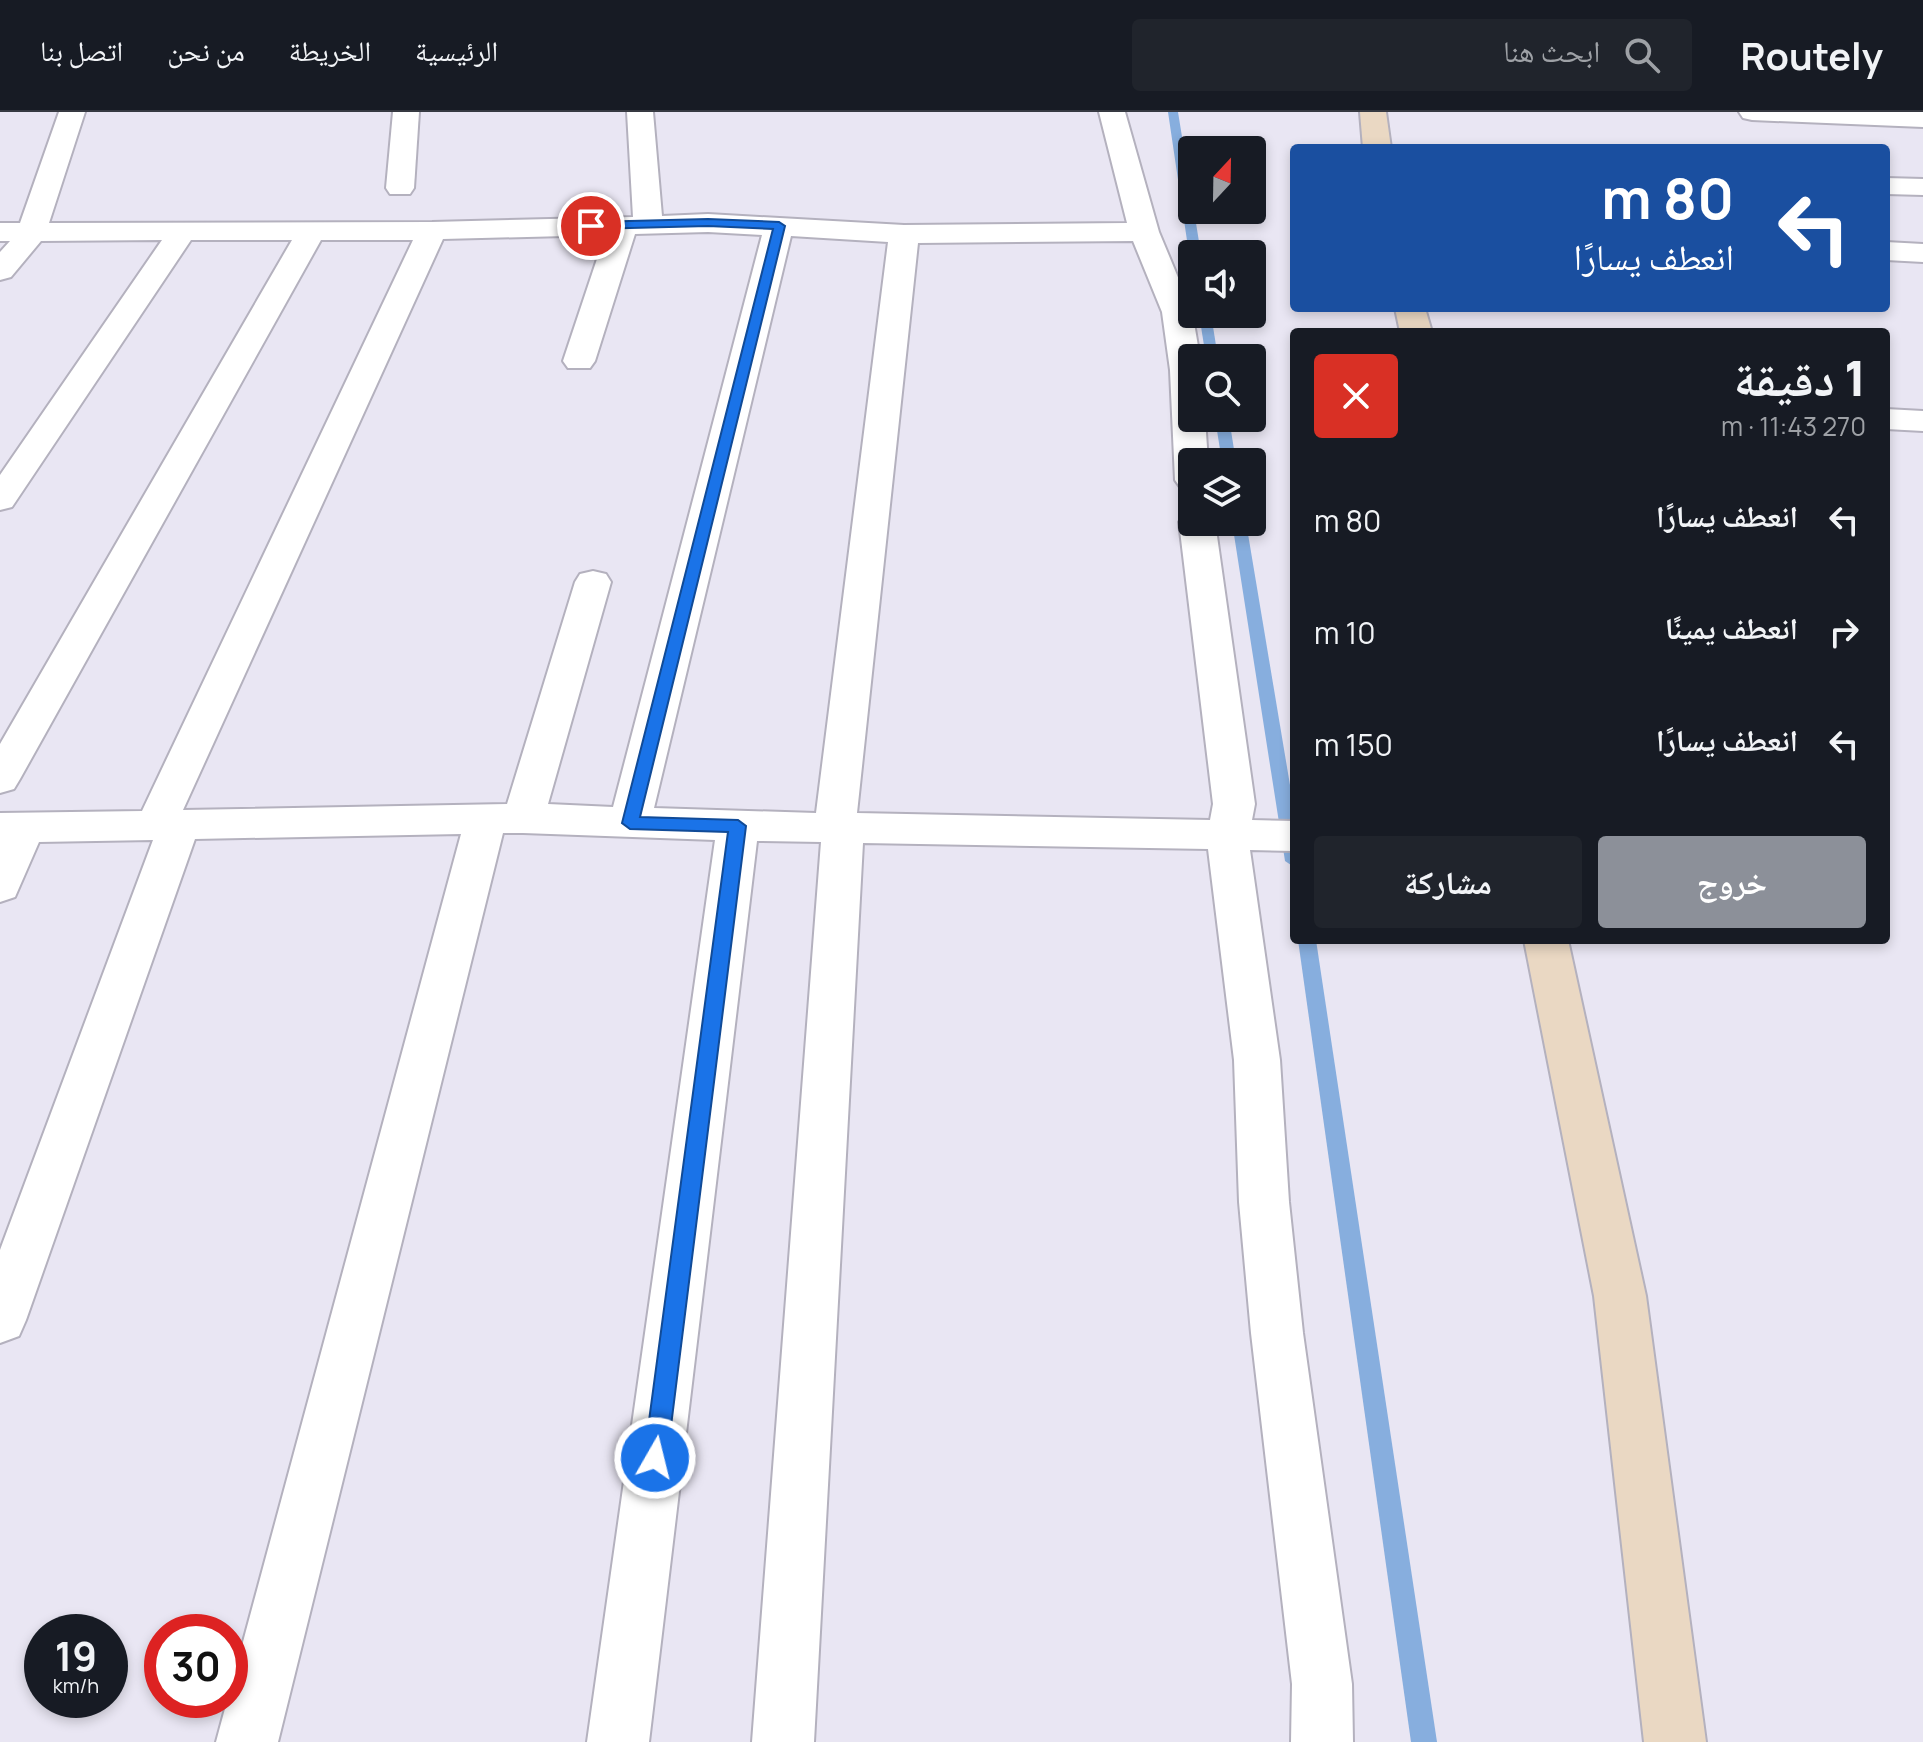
<!DOCTYPE html>
<html lang="ar">
<meta charset="utf-8">
<style>
:root{--surface:#171b24;--page:#20242c;--text:#f1f3f6;--muted:#9ea1a6;--line:#363941;--accent:#8c9099}
body{margin:0;font-family:Manrope,"Noto Naskh Arabic",sans-serif;background:var(--page);color:var(--text);direction:rtl;height:100vh;display:flex;flex-direction:column;font-size:30px;white-space:nowrap}
*{box-sizing:border-box;margin:0}
p{font-size:26px;color:var(--muted)}
.icon{flex:none;width:44px;height:44px;fill:none;stroke:currentColor;stroke-width:2;stroke-linecap:round;stroke-linejoin:round}
.map{position:relative;flex:1;overflow:hidden;direction:ltr}
.drawer{position:absolute;left:1290px;top:216px;width:600px;height:616px;display:flex;flex-direction:column;background:var(--surface);border-radius:8px;box-shadow:0 4px 12px #0003;direction:rtl}
.drawer>*{flex:none}
.hud{position:absolute;left:1290px;top:32px;width:600px;height:168px;border-radius:8px;box-shadow:0 4px 12px #0003;direction:rtl;background:#1a4fa0;color:#fff;overflow:hidden}
.needle{width:52px;rotate:22deg}
.fabs{position:absolute;left:1178px;top:24px;display:grid;gap:16px}
.fabs a{display:grid;place-items:center;width:88px;height:88px;border-radius:8px;background:var(--surface);box-shadow:0 4px 12px #0003;font-size:40px}
.speed{position:absolute;left:24px;top:1502px;display:flex;gap:16px;font-size:40px;font-weight:700;text-align:center}
.speed>*{display:grid;place-content:center;width:104px;height:104px;border-radius:50%;background:var(--surface);box-shadow:0 4px 12px #0003;line-height:1}
.speed small{font-size:20px;font-weight:400}
.speed .limit{border:12px solid #d22;background:#fff;color:#111}
.pin{position:absolute;display:grid;place-items:center;width:68px;height:68px;color:#fff;margin:-34px;border:4px solid #fff;border-radius:50%;box-shadow:0 2px 8px #0007}
.me{position:absolute;width:88px;margin:-44px;rotate:8deg;stroke-linejoin:round;filter:drop-shadow(0 0 6px #0008)}
.turn{display:flex;align-items:center;gap:28px;height:168px;padding:0 24px;font-size:36px}
.turn .icon{width:104px;height:104px;stroke-width:2.5}
.turn b{display:block;font-size:56px;line-height:68px}
.round{display:grid;place-items:center;flex:none;width:84px;height:84px;border-radius:8px;background:var(--page)}
.overview{display:flex;align-items:center;justify-content:space-between;height:136px;padding:0 24px}
h1{font-size:48px;font-weight:800;line-height:60px}
.primary-button{display:flex;gap:16px;margin-top:auto;padding:16px 24px}
.primary-button a{flex:1;height:92px;border-radius:8px;background:var(--accent);color:#fff;font-size:32px;font-weight:800;line-height:92px;text-align:center}
.primary-button a+a{background:var(--page);color:var(--text)}
ul{padding:0;list-style:none}
li{display:flex;align-items:center;gap:24px;height:112px;padding:0 24px}
li div{flex:1}
li b{display:block;font-size:30px}
li em{font-style:normal}
header{display:flex;align-items:center;gap:48px;box-sizing:border-box;height:112px;padding:0 40px;background:var(--surface);border-bottom:2px solid var(--line)}
header strong{font-size:38px}
nav{display:flex;gap:44px;margin-inline-start:auto;font-size:28px}
.search{width:560px;height:72px;background:var(--page);display:flex;align-items:center;gap:20px;box-sizing:border-box;padding:0 28px;border-radius:8px;color:var(--muted);font-size:30px}
.map>svg:first-child{display:block}
</style>
<header>
<strong>Routely</strong>
<div class="search"><svg class="icon" aria-label="search" viewBox="0 0 24 24"><circle cx="10" cy="10" r="6"/><path d="M15 15l6 6"/></svg>ابحث هنا</div>
<nav><a>الرئيسية</a><a>الخريطة</a><a>من نحن</a><a>اتصل بنا</a></nav>
</header>
<div class="map">
<svg width="1923" height="1630" viewBox="0 0 1923 1630">
<rect width="100%" height="100%" fill="#e9e6f3"/>
<g fill="none" stroke-linecap="round" stroke-linejoin="round">
<!-- stream -->
<g fill="#87aede" fill-rule="evenodd">
<path d="M1168,0h10l23,142h-9v3l-3,-3z"/>
<path d="M1199,202h12l7,44h-12z"/>
<path d="M1215,306h14l7,44h-14z"/>
<path d="M1232,410h14l48,287v58l-9,-6z"/>
<path d="M1298,828h18l121,802h-26z"/>
</g>
<defs>
<g id="minor">
<path d="M59,0h26l-36,111 383,-1 201,-5 -6,-105h26l9,104 46,-2 196,11 223,-2 -28,-111h26l34,120 33,79 8,47h-8v60h13l3,44h-16v28l-12,-3 -5,-7 -5,-110 -8,-58 -29,-71 -215,2 -61,570 353,7 3,-16 -34,-282 6,-7 7,-2v9h23l40,282 -3,16 42,1v30l-44,-1 30,210 9,142 14,131 49,351 1,58h-62l1,-58 -41,-351 -12,-131 -5,-142 -26,-211 -345,-6 -49,899h-62l69,-900 -64,-1 -108,901h-62l128,-902 -192,-7h-20l-225,909h-62l245,-908 -266,5 -169,481 -7,16 -19,7v-93l153,-410 -114,2 -24,55 -15,5v-89l142,-2 271,-571h-92l-301,539 -6,10 -14,4v-49l292,-504h-101l-179,267 -12,3v-35l162,-235 -121,1 -30,36 -11,3v-28l10,-11h-10v-18h20zM708,120l54,3 -149,572 -65,-3 63,-222 -5,-8 -13,-3 -13,3 -5,8 -68,222 -324,6 260,-571 162,-4 -42,126 5,7h22l5,-7 40,-127zM791,124l97,6 -72,571 -162,-5z"/>
<path d="M393,0h26l-5,76 -4,6h-20l-4,-6z"/>
<path d="M1739,0h184v15l-171,-7 -9,-2z"/>
<path d="M1886,66l37,1v16l-37,-1z"/>
<path d="M1886,130l37,2v18l-37,-2z"/>
<path d="M1886,297l37,2v20l-37,-2z"/>
</g>
<g id="secondary">
<path d="M1360,0h26l5,36h-28z"/>
<path d="M1395,196h30l7,24h-32z"/>
<path d="M1524,828h44l78,356 60,446h-62l-50,-446z"/>
</g>
</defs>
<!-- minor casing -->
<use href="#minor" stroke="#b4b1be" stroke-width="4"/>
<!-- secondary casing -->
<use href="#secondary" stroke="#b4b1be" stroke-width="4"/>
<!-- minor -->
<use href="#minor" fill="#fff" fill-rule="evenodd"/>
<!-- secondary -->
<use href="#secondary" fill="#ead8c3" fill-rule="evenodd"/>
</g>
<!-- route -->
<path fill="#1a73e8" stroke="#114b97" stroke-width="2" d="M708,107l71,3 6,4 -145,591 98,3 8,6 -79,632 -3,7 -9,4 -8,-4 -3,-7 84,-626 -98,-3 -8,-6 151,-594 -65,-3 -117,3 -6,-3 6,-4z"/>
</svg>
<div class="fabs">
<a><svg class="needle" viewBox="-14 -14 28 28"><path d="M0-13l5 13h-10z" fill="#e53935"/><path d="M0 13l5-13h-10z" fill="#9ea1a6"/></svg></a>
<a><svg class="icon" aria-label="sound" viewBox="0 0 24 24"><path d="M4 9h4l5-4v14l-5-4H4zM17 9q2 3 0 6"/></svg></a>
<a><svg class="icon" aria-label="search" viewBox="0 0 24 24"><circle cx="10" cy="10" r="6"/><path d="M15 15l6 6"/></svg></a>
<a><svg class="icon" aria-label="layers" viewBox="0 0 24 24"><path d="M12 4l9 5-9 5-9-5zM3 14l9 5 9-5"/></svg></a>
</div>
<div class="speed"><div>19<small>km/h</small></div><div class="limit">30</div></div>
<div class="pin" style="left:591px;top:114px;background:#d93025"><svg class="icon" aria-label="arrive" viewBox="0 0 24 24"><path d="M6 21V4h12l-3 4 3 4H6"/></svg></div>
<svg class="me" style="left:655px;top:1346px" viewBox="-20 -20 40 40"><circle r="17" fill="#1a73e8" stroke="#fff" stroke-width="3"/><path d="M0-11L8 9 0 5-8 9z" fill="#fff"/></svg>
<div class="hud">
<div class="turn"><svg class="icon" aria-label="left" viewBox="0 0 24 24"><path d="M17 20v-9H6M10 6l-5 5 5 5"/></svg><div><b>80 m</b>انعطف يسارًا</div></div>
</div>
<section class="drawer">
<div class="overview"><div><h1>1 دقيقة</h1><p>270 m · 11:43</p></div><a class="round" style="background:#d93025;color:#fff"><svg class="icon" aria-label="close" viewBox="0 0 24 24"><path d="M6 6l12 12M18 6L6 18"/></svg></a></div>
<ul>
<li><svg class="icon" aria-label="left" viewBox="0 0 24 24"><path d="M17 20v-9H6M10 6l-5 5 5 5"/></svg><div><b>انعطف يسارًا</b></div><em>80 m</em></li>
<li><svg class="icon" aria-label="right" viewBox="0 0 24 24"><path d="M7 20v-9h11M14 6l5 5-5 5"/></svg><div><b>انعطف يمينًا</b></div><em>10 m</em></li>
<li><svg class="icon" aria-label="left" viewBox="0 0 24 24"><path d="M17 20v-9H6M10 6l-5 5 5 5"/></svg><div><b>انعطف يسارًا</b></div><em>150 m</em></li>
</ul>
<div class="primary-button"><a>خروج</a><a>مشاركة</a></div>
</section>
</div>
